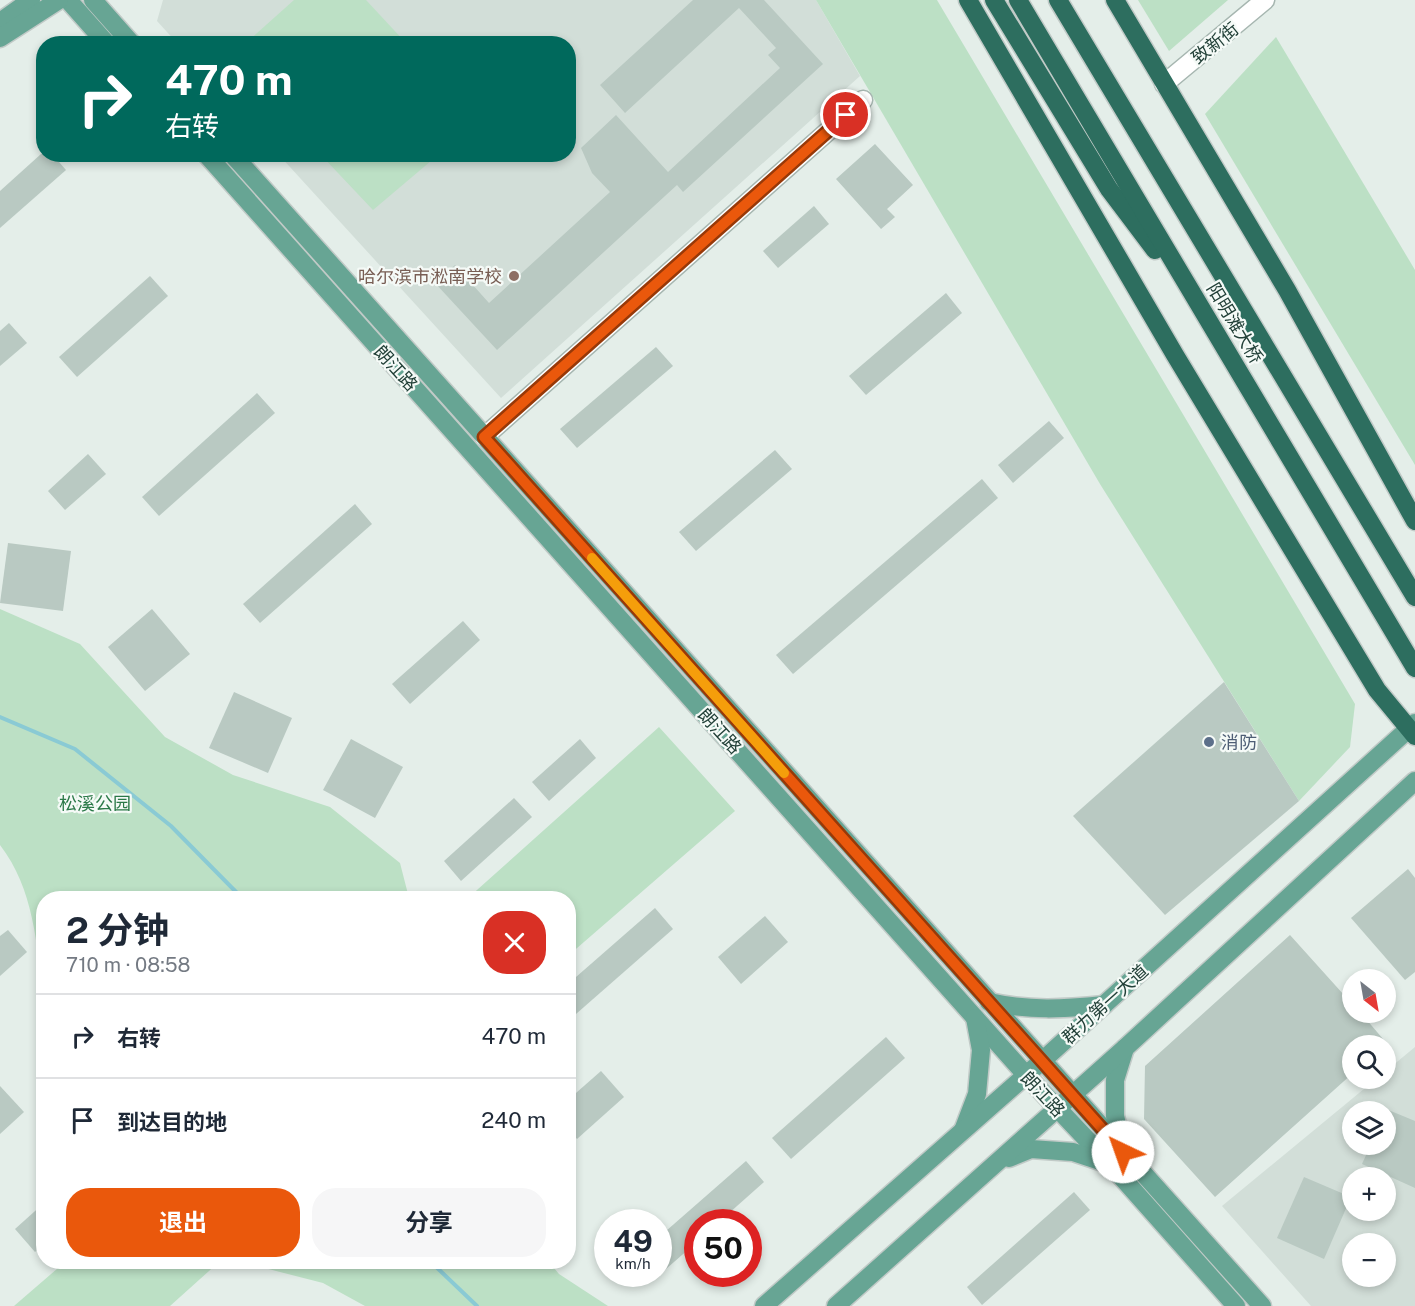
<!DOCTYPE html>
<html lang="zh">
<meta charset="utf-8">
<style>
:root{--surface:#fff;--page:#f6f6f7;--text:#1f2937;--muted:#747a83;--line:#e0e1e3;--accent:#ea580c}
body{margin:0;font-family:"Public Sans","Noto Sans SC",sans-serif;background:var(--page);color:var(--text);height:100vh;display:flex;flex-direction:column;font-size:22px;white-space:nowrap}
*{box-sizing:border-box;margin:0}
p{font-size:20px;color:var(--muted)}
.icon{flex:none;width:33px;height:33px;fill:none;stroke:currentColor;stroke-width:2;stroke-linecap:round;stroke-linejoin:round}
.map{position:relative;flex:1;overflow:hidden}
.sheet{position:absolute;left:36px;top:891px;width:540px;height:378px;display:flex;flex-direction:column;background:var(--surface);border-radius:24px;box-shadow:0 3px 9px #0003}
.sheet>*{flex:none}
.banner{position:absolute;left:36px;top:36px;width:540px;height:126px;border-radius:24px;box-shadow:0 3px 9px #0003;background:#00695c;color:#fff;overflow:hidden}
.needle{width:39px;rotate:149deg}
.buttons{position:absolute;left:1342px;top:969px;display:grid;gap:12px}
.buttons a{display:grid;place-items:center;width:54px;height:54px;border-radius:50%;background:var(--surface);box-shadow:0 3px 9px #0003;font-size:30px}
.speed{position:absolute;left:594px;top:1209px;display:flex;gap:12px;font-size:30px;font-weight:700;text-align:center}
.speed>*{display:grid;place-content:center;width:78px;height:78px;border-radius:50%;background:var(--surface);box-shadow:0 3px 9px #0003;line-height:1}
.speed small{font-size:15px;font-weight:400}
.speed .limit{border:9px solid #d22;background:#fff;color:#111}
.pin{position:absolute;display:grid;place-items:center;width:51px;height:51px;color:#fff;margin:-26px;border:3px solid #fff;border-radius:50%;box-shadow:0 2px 6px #0007}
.me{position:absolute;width:66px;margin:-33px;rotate:318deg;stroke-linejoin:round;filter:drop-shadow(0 0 4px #0008)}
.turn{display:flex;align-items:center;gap:21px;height:126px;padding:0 30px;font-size:27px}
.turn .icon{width:78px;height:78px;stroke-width:2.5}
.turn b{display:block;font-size:42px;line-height:51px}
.round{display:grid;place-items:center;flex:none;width:63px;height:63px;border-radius:24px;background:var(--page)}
.headline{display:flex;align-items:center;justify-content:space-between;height:102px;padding:0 30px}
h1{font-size:36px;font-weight:700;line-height:45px}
.button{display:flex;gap:12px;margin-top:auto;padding:12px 30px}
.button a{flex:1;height:69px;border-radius:24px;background:var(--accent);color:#fff;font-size:24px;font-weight:700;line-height:69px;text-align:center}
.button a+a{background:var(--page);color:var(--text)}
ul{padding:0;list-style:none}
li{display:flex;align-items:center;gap:18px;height:84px;padding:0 30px;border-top:2px solid var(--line)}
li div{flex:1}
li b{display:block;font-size:22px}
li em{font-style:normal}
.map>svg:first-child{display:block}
</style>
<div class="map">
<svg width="1415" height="1306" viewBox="0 0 1415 1306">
<rect width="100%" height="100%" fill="#e4eee9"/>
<!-- built -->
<g fill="#d2ded8" fill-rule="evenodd">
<path d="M163,0h653l44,76 -359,322 -222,-243 289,-1v-110l-391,-1 -20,-22z"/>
<path d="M1415,1047v259h-104l-89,-100 154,-127 10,-1v-7zM1353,1112h33v32h-33zM1353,1178h33v32h-33zM1353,1244h33v32h-33z"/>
</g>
<!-- green -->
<g fill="#bce0c5">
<path d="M294,0h72l40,43h-160z"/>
<path d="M816,0h121l418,704 -5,43 -51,54 -199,-317z"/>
<path d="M1138,0h90l-59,51z"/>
<path d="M1276,37l139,233v195l-210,-351z"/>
<path d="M321,155h117l-65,55z"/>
<path d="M0,609l80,35 85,93 68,38 97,32 70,56 9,35h-365l-1,100c-6,-53 -9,-109 -43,-153z"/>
<path d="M659,727l76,84 -166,144 -1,-57h-100z"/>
<path d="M65,1262h154l-49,44h-156z"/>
<path d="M241,1262h308l10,12 49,32h-243l-42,-23z"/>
</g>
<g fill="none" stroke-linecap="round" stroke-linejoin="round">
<!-- stream -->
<g stroke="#8acad4" stroke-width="4">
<path d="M0,717l75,32 96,77 71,72"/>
<path d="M431,1262l46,44"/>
</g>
</g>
<!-- building -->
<g fill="#b9c9c2">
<path d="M693,0h71l59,64 -140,128 -6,-7 -180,165 -62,-67 20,-18 34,38 121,-111 -18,-19 -11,-25 35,-33 52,57 112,-104 -12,-13 8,-7 -37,-40 -114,105 -25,-28z"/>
<path d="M875,144l38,41 -26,24 8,8 -14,12 -45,-50z"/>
<path d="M41,154h11l14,16 -66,58v-37z"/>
<path d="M814,206l15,18 -51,44 -15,-17z"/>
<path d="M150,276l18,20 -91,81 -18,-20z"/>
<path d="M946,293l16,20 -96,82 -17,-19z"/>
<path d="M9,323l18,20 -27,23v-35z"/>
<path d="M656,347l17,19 -96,82 -17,-19z"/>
<path d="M257,393l18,20 -116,103 -17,-19z"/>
<path d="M1049,421l15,17 -51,45 -15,-18z"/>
<path d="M775,450l17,19 -96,82 -17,-19z"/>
<path d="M88,454l18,20 -41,36 -17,-19z"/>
<path d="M982,479l16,19 -205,176 -17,-19z"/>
<path d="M355,504l17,20 -112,99 -17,-19z"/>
<path d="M8,543l63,8 -8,60 -63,-8z"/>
<path d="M152,609l38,45 -45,37 -37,-44z"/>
<path d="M463,621l17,19 -70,64 -18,-20z"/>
<path d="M1224,682l75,119 -134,114 -92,-99z"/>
<path d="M234,692l58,26 -24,55 -59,-25z"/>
<path d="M351,739l52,28 -28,51 -52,-28z"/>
<path d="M580,739l16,19 -47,43 -17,-19z"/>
<path d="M514,798l18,19 -71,64 -17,-20z"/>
<path d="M1408,869l7,9v94l-10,8 -54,-62z"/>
<path d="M655,908l18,21 -105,92v-37z"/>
<path d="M765,916l23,26 -47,42 -23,-27z"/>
<path d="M8,930l19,22 -27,24v-40z"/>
<path d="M1290,935l63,70v7h7l29,34h-36v27l-138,124 -71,-78 1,-53z"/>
<path d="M886,1037l19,21 -114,101 -19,-21z"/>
<path d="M601,1071l23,26 -47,42 -9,-10v-29z"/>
<path d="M0,1086l24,26 -24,22z"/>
<path d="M1386,1109l29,12v67l-53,-24 9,-20h15z"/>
<path d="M746,1161l18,21 -45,40h-21v19l-40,35v-38z"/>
<path d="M1304,1177l47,20 -27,62 -47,-21z"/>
<path d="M1074,1192l16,18 -108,95 -15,-18z"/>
<path d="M44,1203v41l-9,8 -20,-23z"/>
</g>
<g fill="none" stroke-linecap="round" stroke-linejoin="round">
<defs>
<g id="minor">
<path d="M1164,84l101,-84"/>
<path d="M484,437l379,-337"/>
</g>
<g id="major">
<path d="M68,0l39,44"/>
<path d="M93,0l39,44"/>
<path d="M0,22l31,-22"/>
<path d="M0,38l59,-38"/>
<path d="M206,154l820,921 84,89 126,142"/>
<path d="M232,154l1030,1152"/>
<path d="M989,1002c40,9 75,7 115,3"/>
<path d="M964,1128l13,-34 4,-44 -6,-32"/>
<path d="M1123,1150l-8,-34v-36l10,-32"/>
<path d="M1009,1158l22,-9 42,3 33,11"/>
<path d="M764,1306l278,-245 373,-338"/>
<path d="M836,1306l289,-258 290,-267"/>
</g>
<g id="highway">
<path d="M968,0l207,355 202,335 38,46"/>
<path d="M994,0l115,189 46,61"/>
<path d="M1018,0l397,668"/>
<path d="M1058,0l357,597"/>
<path d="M1115,0l172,290 128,231"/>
</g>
</defs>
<!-- minor casing -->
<use href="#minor" stroke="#a6b6b0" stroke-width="21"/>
<!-- major casing -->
<use href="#major" stroke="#c1cac7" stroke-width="21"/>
<!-- highway casing -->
<use href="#highway" stroke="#c1cac7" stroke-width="21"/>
<!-- minor -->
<use href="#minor" stroke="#fff" stroke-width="18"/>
<!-- major -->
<use href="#major" stroke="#67a594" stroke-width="18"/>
<!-- highway -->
<use href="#highway" stroke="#2d6e5f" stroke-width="18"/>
</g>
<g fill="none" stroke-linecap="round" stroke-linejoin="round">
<defs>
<path id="route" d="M846,115l-362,322 639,715"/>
</defs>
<!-- route casing -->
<use href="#route" stroke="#983908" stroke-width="15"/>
<!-- route -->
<use href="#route" stroke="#ea580c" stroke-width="10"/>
<!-- slow -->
<path stroke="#f59e0b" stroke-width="10" d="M592,558l192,215"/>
</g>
<!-- markers -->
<circle fill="#8d6e63" stroke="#f5faf7" stroke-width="2" cx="514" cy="276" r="6"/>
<circle fill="#5c6f8a" stroke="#f5faf7" stroke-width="2" cx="1209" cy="742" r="6"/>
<g text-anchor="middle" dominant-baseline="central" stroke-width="4.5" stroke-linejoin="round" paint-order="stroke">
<!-- street labels -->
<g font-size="18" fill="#224038" stroke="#f5faf7">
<text transform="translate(1215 43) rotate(-39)">致新街</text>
<text transform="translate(1235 323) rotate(59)">阳明滩大桥</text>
<text transform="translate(396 368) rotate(48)">朗江路</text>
<text transform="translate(720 731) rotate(48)">朗江路</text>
<text transform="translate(1105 1004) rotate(-42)">群力第一大道</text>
<text transform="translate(1043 1094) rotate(47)">朗江路</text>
</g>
<!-- education labels -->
<g font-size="18" fill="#785e54" stroke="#f5faf7" text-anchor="end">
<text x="502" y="276">哈尔滨市淞南学校</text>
</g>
<!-- service labels -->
<g font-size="18" fill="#4e5e75" stroke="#f5faf7" text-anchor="start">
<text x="1221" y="742">消防</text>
</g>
<!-- park labels -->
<g font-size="18" fill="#2b7948" stroke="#f5faf7">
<text x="95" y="803">松溪公园</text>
</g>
</g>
</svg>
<div class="buttons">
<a><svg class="needle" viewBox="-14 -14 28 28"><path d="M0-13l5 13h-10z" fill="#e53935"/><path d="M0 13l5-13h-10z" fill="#747a83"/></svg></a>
<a><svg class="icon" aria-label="search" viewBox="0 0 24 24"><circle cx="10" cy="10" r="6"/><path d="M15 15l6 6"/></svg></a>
<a><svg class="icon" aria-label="layers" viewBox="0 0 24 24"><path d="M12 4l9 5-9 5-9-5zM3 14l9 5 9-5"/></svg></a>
<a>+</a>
<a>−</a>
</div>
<div class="speed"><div>49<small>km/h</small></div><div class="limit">50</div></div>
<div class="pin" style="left:846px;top:115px;background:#d93025"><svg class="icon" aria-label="arrive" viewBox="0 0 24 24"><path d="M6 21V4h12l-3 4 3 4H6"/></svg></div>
<svg class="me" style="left:1123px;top:1152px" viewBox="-20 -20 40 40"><circle r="19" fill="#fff"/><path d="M0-13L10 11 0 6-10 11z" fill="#ea580c"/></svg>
<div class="banner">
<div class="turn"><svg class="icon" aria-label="right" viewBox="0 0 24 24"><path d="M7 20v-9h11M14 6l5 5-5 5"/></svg><div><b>470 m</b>右转</div></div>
</div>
<section class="sheet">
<div class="headline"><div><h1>2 分钟</h1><p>710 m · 08:58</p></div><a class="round" style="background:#d93025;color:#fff"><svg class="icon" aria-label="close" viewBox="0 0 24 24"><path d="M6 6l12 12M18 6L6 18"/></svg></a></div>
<ul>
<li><svg class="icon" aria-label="right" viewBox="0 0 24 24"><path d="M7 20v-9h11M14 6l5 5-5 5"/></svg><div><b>右转</b></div><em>470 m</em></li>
<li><svg class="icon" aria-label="arrive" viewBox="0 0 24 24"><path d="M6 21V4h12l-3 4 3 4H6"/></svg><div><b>到达目的地</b></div><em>240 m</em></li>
</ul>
<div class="button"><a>退出</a><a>分享</a></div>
</section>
</div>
